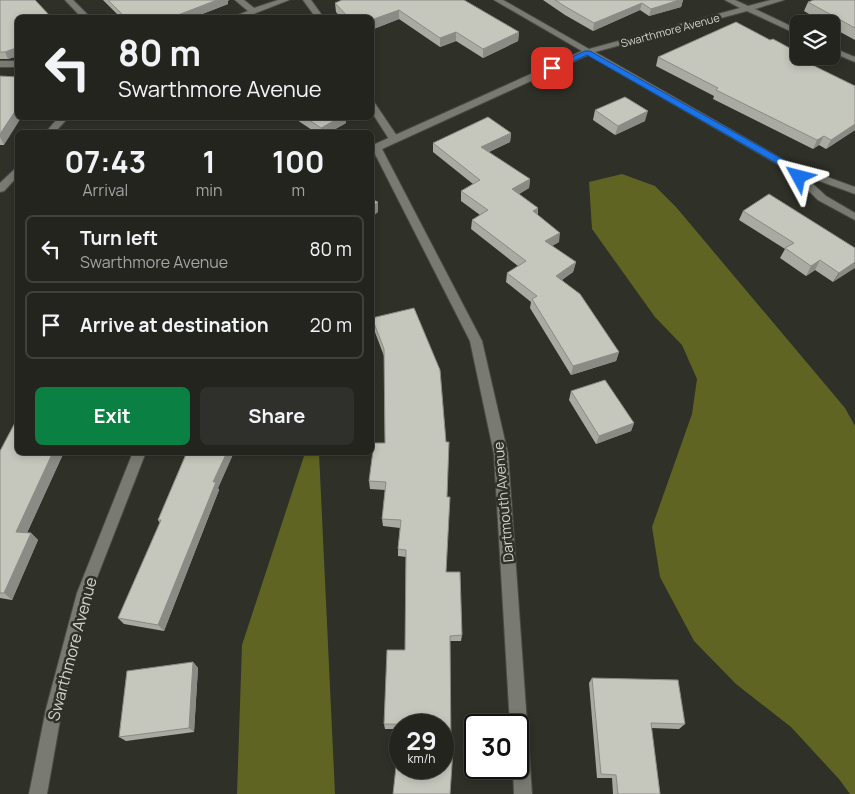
<!DOCTYPE html>
<style>
:root{--surface:#23241e;--page:#2f302b;--text:#f1f3f6;--muted:#a3a4a4;--line:#40413c;--accent:#0b8043}
body{margin:0;font-family:Manrope,sans-serif;background:var(--page);color:var(--text);height:100vh;display:flex;flex-direction:column;font-size:19px;white-space:nowrap}
*{box-sizing:border-box;margin:0}
p{font-size:16px;color:var(--muted)}
.icon{flex:none;width:28px;height:28px;fill:none;stroke:currentColor;stroke-width:2;stroke-linecap:round;stroke-linejoin:round}
.map{position:relative;flex:1;overflow:hidden}
.sheet{position:absolute;left:15px;top:130px;width:359px;height:325px;display:flex;flex-direction:column;background:var(--surface);border-radius:8px;box-shadow:0 2px 8px #0003,0 0 0 1px var(--line)}
.sheet>*{flex:none}
.top-card{position:absolute;left:15px;top:15px;width:359px;height:105px;border-radius:8px;box-shadow:0 2px 8px #0003,0 0 0 1px var(--line);background:#23241e;color:var(--text);overflow:hidden}
.controls{position:absolute;left:790px;top:15px;display:grid;gap:10px}
.controls a{display:grid;place-items:center;width:50px;height:50px;border-radius:8px;background:var(--surface);box-shadow:0 2px 8px #0003,0 0 0 1px var(--line);font-size:25px}
.speed{position:absolute;left:389px;top:714px;display:flex;gap:10px;font-size:25px;font-weight:700;text-align:center}
.speed>*{display:grid;place-content:center;width:65px;height:65px;border-radius:50%;background:var(--surface);box-shadow:0 2px 8px #0003,0 0 0 1px var(--line);line-height:1}
.speed small{font-size:12px;font-weight:400}
.speed .limit{border:2px solid #111;border-radius:8px;background:#fff;color:#111}
.pin{position:absolute;display:grid;place-items:center;width:42px;height:42px;color:#fff;margin:-21px;border-radius:10px;box-shadow:0 2px 8px #0006}
.me{position:absolute;width:55px;margin:-28px;rotate:308deg;stroke-linejoin:round;filter:drop-shadow(0 0 4px #0008)}
.turn{display:flex;align-items:center;gap:18px;height:105px;padding:0 20px;font-size:22px}
.turn .icon{width:65px;height:65px;stroke-width:2.5}
.turn b{display:block;font-size:35px;line-height:42px}
.eta{display:flex;justify-content:space-evenly;align-items:center;height:85px;text-align:center}
.eta b{font-size:30px;font-weight:700;line-height:35px}
.primary-button{display:flex;gap:10px;margin-top:auto;padding:10px 20px}
.primary-button a{flex:1;height:58px;border-radius:8px;background:var(--accent);color:#fff;font-size:20px;font-weight:700;line-height:58px;text-align:center}
.primary-button a+a{background:var(--page);color:var(--text)}
ul{padding:0;list-style:none}
li{display:flex;align-items:center;gap:15px;height:68px;margin:0 10px 8px;padding:0 10px;border:2px solid var(--line);border-radius:8px}
li div{flex:1}
li b{display:block;font-size:19px}
li em{font-style:normal}
.map>svg:first-child{display:block}
</style>
<div class="map">
<svg width="855" height="794" viewBox="0 0 855 794">
<rect width="100%" height="100%" fill="#2f3028"/>
<!-- forest -->
<g fill="#606423">
<path d="M622,174l33,12 21,21 169,201 10,18v368h-5l-11,-15 -48,-52 -55,-43 -42,-43 -34,-64 -8,-50 40,-113 5,-35 -15,-34 -27,-28 -63,-88 -3,-47z"/>
<path d="M305,453h14l16,341h-98l5,-149z"/>
</g>
<g fill="none" stroke-linecap="round" stroke-linejoin="round">
<defs>
<g id="lane">
<path d="M303,0h8l13,18h-8z"/>
<path d="M371,101l3,1 25,37 -2,2h-6l-2,-2 -18,-28z"/>
</g>
<g id="street">
<path d="M65,0h8l18,18h-9z"/>
<path d="M235,0h9l10,8 24,-8h11l-46,18h-13l18,-7z"/>
<path d="M494,0h9l86,49 151,-41 -15,-8h10l13,6 23,-6h13l-29,9 44,21v5l-52,-24 -152,41 196,112 64,23v7l-52,-19 23,21 29,17v7l-37,-20 -32,-31 -198,-114 -206,94 100,192 26,113 24,340h-18l-1,-26h5v-43h-8l-16,-271 -24,-113 -96,-189 -3,1 2,-8 209,-94z"/>
<path d="M831,47l24,10v5l-24,-10z"/>
<rect x="0" y="61" width="18" height="6"/>
<path d="M58,118h10l-13,14h-9z"/>
<path d="M18,166v10l-14,15 -4,1v-9z"/>
<path d="M133,452h13l-55,141 -29,116 -15,85h-18l17,-85 31,-116z"/>
</g>
</defs>
<!-- lane casing -->
<use href="#lane" stroke="#4b4c46" stroke-width="2"/>
<!-- street casing -->
<use href="#street" stroke="#4b4c46" stroke-width="2"/>
<!-- lane -->
<use href="#lane" fill="#797a71" fill-rule="evenodd"/>
<!-- street -->
<use href="#street" fill="#797a71" fill-rule="evenodd"/>
</g>
<!-- wall -->
<g fill="#a9aaa2">
<path d="M0,0l18,18v38l-10,3h-8z"/>
<path d="M103,0h126l-1,1v3l-36,14h-71z"/>
<path d="M342,0l177,32 -1,9 -35,17 -27,-17 -16,6 -41,-28 -28,11v-12h-30l-5,-6 -1,-9z"/>
<path d="M543,0h140l-2,7 -32,9 -9,-6 -47,21 -28,-16z"/>
<path d="M855,0v40l-24,-13v-3h-5l-22,-13 4,-9z"/>
<path d="M658,57l140,1 57,28v44l-29,19 -7,-4 -6,4 -100,-50 1,-3 -58,-30z"/>
<path d="M0,76l4,69h-4z"/>
<path d="M595,110l50,11 -30,14 -22,-15z"/>
<path d="M297,118h49v5l-16,9h-15l-18,-12z"/>
<path d="M511,133l-1,9 -21,10 41,27 -1,9 -10,6 19,14v7l21,27 -7,4 24,16 -3,10 -11,8 57,72 -3,9 -45,14 -41,-67 1,-6 -25,-20 1,-9 11,-7 -47,-37 1,-9 8,-5 -19,-14v-10l12,-7 -40,-32v-9z"/>
<path d="M743,211l112,37 -22,34 -18,-12 -9,6 -26,-18 5,-9 -46,-29z"/>
<path d="M372,318l75,179 -1,75 16,63 -1,6h-11v153l-8,-69h-42v4h-15l-1,-5 21,-74 1,-93 -8,-1v-7l2,-21 -17,-2 -1,-7 3,-29 -15,-1 -1,-8 16,-38 -1,-87 -11,-29z"/>
<path d="M571,391l63,32 -3,8 -35,13 -27,-44z"/>
<path d="M0,451l18,1h46l-37,81h4l7,7 -26,60 -12,-2z"/>
<path d="M183,452h51l-16,36 1,2 -55,141 -40,-7 -6,-6 42,-95 -2,-3 27,-64z"/>
<path d="M193,662l5,6 -4,64 -68,9 -7,-4z"/>
<path d="M592,678l93,46 -6,5 -28,-1 9,66h-47l-1,-16h-15l-8,-95z"/>
</g>
<!-- shaded-wall -->
<g fill="#8a8b84">
<path d="M217,0h12l-1,1v3l-36,14h-22z"/>
<path d="M679,0h4l-2,7 -32,9 2,-7z"/>
<path d="M642,3l-2,7 -47,21 1,-8z"/>
<path d="M399,10v9l-28,11v-10z"/>
<path d="M456,32v9l-16,6v-9z"/>
<path d="M519,32l-1,9 -35,17v-9z"/>
<path d="M18,47v9l-10,3 -3,-7z"/>
<path d="M18,107v11h3l-17,27 -4,-8v-3z"/>
<path d="M648,111l-3,10 -30,14 3,-9z"/>
<path d="M339,118h7v5l-16,9h-9v-4z"/>
<path d="M855,124v6l-29,19 5,-9z"/>
<path d="M511,133l-1,9 -30,14 1,-9z"/>
<path d="M824,136l-5,9 -6,4 4,-9z"/>
<path d="M530,179l-1,9 -18,11 1,-10z"/>
<path d="M378,202v10l-7,6v-10z"/>
<path d="M538,208l-1,10 -4,-7z"/>
<path d="M560,233l-1,9 -15,8 1,-9z"/>
<path d="M820,260l-5,10 -9,6 5,-10z"/>
<path d="M576,262l-3,10 -19,13 2,-9z"/>
<path d="M855,262v6l-22,14 6,-9z"/>
<path d="M619,352l-3,9 -45,14 2,-9z"/>
<path d="M634,423l-3,8 -35,13 3,-8z"/>
<path d="M53,452h11l-40,87 -8,-7z"/>
<path d="M227,452h7l-16,36 1,2 -55,141 -6,-6 55,-143z"/>
<path d="M31,533l7,7 -26,60 -8,-7z"/>
<path d="M193,662l5,6 -4,64 -5,-4z"/>
</g>
<!-- building -->
<g fill="#c5c6bc" stroke="#8a8b84">
<path d="M0,0h35l17,18h-34v29l-13,5h-5z"/>
<path d="M108,0h109l-47,18h-44z"/>
<path d="M342,0h122l55,32 -36,17 -27,-17 -16,6 -41,-28 -28,10v-2h-22l-14,-15z"/>
<path d="M555,0h124l-28,9 -9,-6 -48,20 -28,-16z"/>
<path d="M814,0h41v28l-47,-26z"/>
<path d="M736,22l34,18 3,-1 26,14v1l-5,2 61,30v38l-24,16 -7,-4 -7,4 -101,-50 2,-2 -60,-31z"/>
<path d="M0,76l18,1v30l-18,27z"/>
<path d="M625,97l23,14 -30,15 -23,-16z"/>
<path d="M488,117l23,16 -30,14 49,32 -18,10 26,19 -5,3 27,22 -15,8 31,21 -20,14 24,18 39,58 -46,14 -41,-67 5,-3 -30,-23 19,-12 -54,-41 16,-10 -27,-19 19,-11 -47,-37z"/>
<path d="M306,118h33l-18,10z"/>
<path d="M769,194l86,54v14l-16,11 -19,-13 -9,6 -26,-18 9,-5 -51,-32z"/>
<path d="M371,199l7,3 -7,6z"/>
<path d="M414,308l26,62 6,72h3l-2,55h3l-4,75h14l2,63 -12,1 1,114h2l-3,44h-57l7,-63v37h42v-43l-58,-1 3,-74h18l1,-100 -8,-1 3,-29 -19,-1 4,-37 -17,-1 5,-38h11l-1,-94 -12,-31z"/>
<path d="M605,380l29,43 -35,13 -28,-45z"/>
<path d="M18,417v35h35l-37,80 15,1 -27,60h-4v-142z"/>
<path d="M187,452h40l-14,30h3l-58,143 -40,-7 43,-98h-3z"/>
<path d="M193,662l-4,66 -70,9 8,-66z"/>
<path d="M592,678l86,2 7,44 -34,-1 9,71h-42l-2,-19 -15,-1z"/>
</g>
<!-- route -->
<path fill="#1a73e8" stroke="#114b97" d="M585,51h5l201,113 13,13 -1,2h-7l-11,-11 -198,-113 -32,15 -7,-2z"/>
<g text-anchor="middle" dominant-baseline="central" stroke-width="5" stroke-linejoin="round" paint-order="stroke">
<!-- far-street labels -->
<g font-size="11" fill="#d1d2cd" stroke="#2f3028">
<text transform="translate(670 30) rotate(-15)">Swarthmore Avenue</text>
</g>
<!-- street labels -->
<g font-size="14" fill="#d1d2cd" stroke="#2f3028">
<text transform="translate(503 502) rotate(-95)">Dartmouth Avenue</text>
</g>
<!-- near-street labels -->
<g font-size="16" fill="#d1d2cd" stroke="#2f3028">
<text transform="translate(72 649) rotate(-75)">Swarthmore Avenue</text>
</g>
</g>
</svg>
<div class="controls">
<a><svg class="icon" aria-label="layers" viewBox="0 0 24 24"><path d="M12 4l9 5-9 5-9-5zM3 14l9 5 9-5"/></svg></a>
</div>
<div class="speed"><div>29<small>km/h</small></div><div class="limit">30</div></div>
<div class="pin" style="left:552px;top:68px;background:#d93025"><svg class="icon" aria-label="arrive" viewBox="0 0 24 24"><path d="M6 21V4h12l-3 4 3 4H6"/></svg></div>
<svg class="me" style="left:799px;top:177px" viewBox="-20 -20 40 40"><path d="M0-17L14 15 0 8-14 15z" fill="#1a73e8" stroke="#fff" stroke-width="4"/></svg>
<div class="top-card">
<div class="turn"><svg class="icon" aria-label="left" viewBox="0 0 24 24"><path d="M17 20v-9H6M10 6l-5 5 5 5"/></svg><div><b>80 m</b>Swarthmore Avenue</div></div>
</div>
<section class="sheet">
<div class="eta">
<div><b>07:43</b><p>Arrival</p></div>
<div><b>1</b><p>min</p></div>
<div><b>100</b><p>m</p></div>
</div>
<ul>
<li><svg class="icon" aria-label="left" viewBox="0 0 24 24"><path d="M17 20v-9H6M10 6l-5 5 5 5"/></svg><div><b>Turn left</b><p>Swarthmore Avenue</p></div><em>80 m</em></li>
<li><svg class="icon" aria-label="arrive" viewBox="0 0 24 24"><path d="M6 21V4h12l-3 4 3 4H6"/></svg><div><b>Arrive at destination</b></div><em>20 m</em></li>
</ul>
<div class="primary-button"><a>Exit</a><a>Share</a></div>
</section>
</div>
